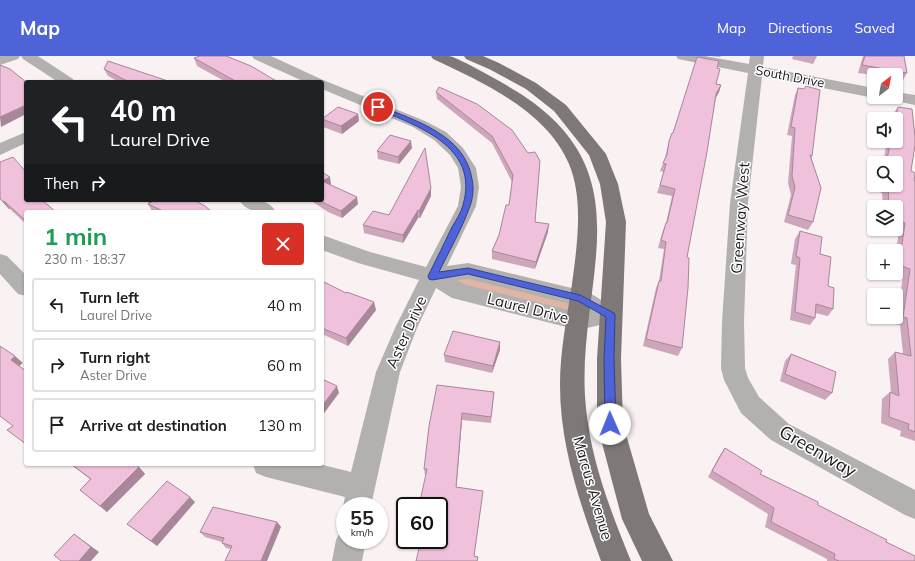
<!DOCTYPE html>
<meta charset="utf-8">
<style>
:root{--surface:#fff;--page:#f2f2f2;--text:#202124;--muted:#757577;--line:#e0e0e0;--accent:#4e63d8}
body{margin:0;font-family:Mulish,sans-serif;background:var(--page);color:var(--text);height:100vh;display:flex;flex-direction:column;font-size:15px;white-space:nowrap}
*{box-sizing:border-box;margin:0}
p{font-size:13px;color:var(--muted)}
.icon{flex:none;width:22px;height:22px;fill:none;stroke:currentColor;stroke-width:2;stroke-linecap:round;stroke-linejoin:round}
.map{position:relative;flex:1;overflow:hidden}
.drawer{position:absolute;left:24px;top:154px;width:300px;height:256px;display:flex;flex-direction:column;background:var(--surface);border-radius:4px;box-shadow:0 1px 3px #0004}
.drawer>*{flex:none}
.guide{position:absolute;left:24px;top:24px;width:300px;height:122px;border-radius:4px;box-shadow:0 1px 3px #0004;background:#202124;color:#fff;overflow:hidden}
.needle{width:26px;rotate:31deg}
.fabs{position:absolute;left:867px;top:12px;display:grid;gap:8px}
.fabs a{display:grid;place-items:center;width:36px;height:36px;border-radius:4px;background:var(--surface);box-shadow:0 1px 3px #0004;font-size:20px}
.speed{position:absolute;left:336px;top:441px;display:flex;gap:8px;font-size:20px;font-weight:700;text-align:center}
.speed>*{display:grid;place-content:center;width:52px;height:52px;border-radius:50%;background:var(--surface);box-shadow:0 1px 3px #0004;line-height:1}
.speed small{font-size:10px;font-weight:400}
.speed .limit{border:2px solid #111;border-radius:6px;background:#fff;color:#111}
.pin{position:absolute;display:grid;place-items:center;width:34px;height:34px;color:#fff;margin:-17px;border:2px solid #fff;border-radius:50%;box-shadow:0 1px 4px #0007}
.me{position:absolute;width:44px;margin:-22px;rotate:359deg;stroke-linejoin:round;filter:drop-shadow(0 0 3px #0008)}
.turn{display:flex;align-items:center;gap:14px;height:84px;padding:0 20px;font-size:18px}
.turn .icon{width:52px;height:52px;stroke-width:2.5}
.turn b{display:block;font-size:28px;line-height:34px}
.then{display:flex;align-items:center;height:38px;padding:0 20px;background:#0003;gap:8px;font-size:15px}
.round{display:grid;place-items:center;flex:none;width:42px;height:42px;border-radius:4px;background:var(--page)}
.overview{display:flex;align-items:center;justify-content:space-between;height:68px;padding:0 20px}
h1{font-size:24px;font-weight:700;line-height:30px;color:#1e9e55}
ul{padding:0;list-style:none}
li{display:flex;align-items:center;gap:12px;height:54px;margin:0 8px 6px;padding:0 12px;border:2px solid var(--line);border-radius:4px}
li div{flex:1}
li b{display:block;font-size:15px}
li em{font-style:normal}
header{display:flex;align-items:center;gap:24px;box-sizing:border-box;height:56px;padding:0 20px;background:var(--accent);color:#fff}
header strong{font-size:19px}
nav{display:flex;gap:22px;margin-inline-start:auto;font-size:14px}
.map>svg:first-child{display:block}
</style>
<header>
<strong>Map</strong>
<nav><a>Map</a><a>Directions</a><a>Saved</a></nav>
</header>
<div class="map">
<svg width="915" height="505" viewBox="0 0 915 505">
<rect width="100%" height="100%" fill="#f9f1f2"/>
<!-- green -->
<path fill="#e1b5a6" d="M468,215l112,27 -2,23 -146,-45z"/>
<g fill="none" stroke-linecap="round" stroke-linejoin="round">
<!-- street -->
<g fill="#b3b0b0" fill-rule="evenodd">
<path d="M0,0h20l-2,3 -18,6z"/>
<path d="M21,0h17l35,23 2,3h-17l-35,-23z"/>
<path d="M252,0h19l52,24 102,41 21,11 17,16 13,20 3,19 -3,19 -29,60 21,-3 112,27c10,3 22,8 27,17l11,2 3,6 -3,6 -40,9 -118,-30 -8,-2 -16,-10 -19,40 -17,44 -29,134h-26v5l-2,-5 2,-9 -79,-20 -10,-4 -3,-9h66l32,8 25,-100 19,-44 24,-48 -61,-17 -36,-13v-15l48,17 56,15 32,-61 3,-19 -3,-19 -8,-13 -16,-15 -21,-13 -91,-38v-7h-17l-51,-23zM468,223l106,26 10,6 -6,1 -112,-27 -9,-5z"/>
<path d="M676,0h29l44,8 1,-8h14l-1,11 111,21v9h2l-2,1 -112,-22 -14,127 -4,119 1,46 3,10 11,19 30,27 126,66v29l-10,-4 -134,-75 -30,-27 -17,-33 -3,-12 1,-46 8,-119 18,-130 -70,-14z"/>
<path d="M896,36l19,3v10l-24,-5 -3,-3h8z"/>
<path d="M26,76v11l-26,12v-12z"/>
<path d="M239,144c14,0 29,-2 37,12 -14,0 -28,2 -37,-12z"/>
<path d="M0,198l7,2 19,19v21l-8,-2 -18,-20z"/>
<path d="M345,472v12h21l-4,21h-30l4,-21 5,-10z"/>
</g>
<!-- primary -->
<g fill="#7e7878" fill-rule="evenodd">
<path d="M431,0c6,0 13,0 18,0 6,1 12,5 17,7 17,9 34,18 50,28 136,84 57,195 70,317 5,53 25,104 45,153h-30c-21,-57 -41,-115 -41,-176 0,-34 7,-68 12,-101 5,-38 12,-84 -3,-120 -22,-53 -87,-82 -136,-105z"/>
<path d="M464,0h19l16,7 37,20 30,22 40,49 12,30 8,38 -5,137 2,65 26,90 24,47h-31l-20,-42 -25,-95v-65l9,-137 -6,-38 -11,-29 -35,-44 -28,-22 -37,-20 -23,-10z"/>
</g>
</g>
<!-- wall -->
<g fill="#cea6bc">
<path d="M710,0h11l-1,1z"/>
<path d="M793,0h24l-4,8 -21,-5z"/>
<path d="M863,0h41l3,17 -4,7 -7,-1v-4h-22l-16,-2z"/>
<path d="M194,2l84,24h-52l-29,-16z"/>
<path d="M104,13l67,13h-52l-11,-6z"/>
<path d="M716,28l5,1 -2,7 -3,5 -29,160 -5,91 -4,8 -35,-10 13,-58 3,-7 5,-32 -6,-1 5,-18 3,-7 6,-27 -15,-3 7,-21 -4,-1 5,-13 2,-9 5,-16h1z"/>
<path d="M798,32l14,68 -1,2 2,64 -5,8 -24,-8 7,-27 -3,-12 4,-47 -5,-1 8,-40z"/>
<path d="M436,36l76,38 23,92 13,10 -13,37 -43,-10v-8l7,-16 10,-30 3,-23 -20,-39 -55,-44z"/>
<path d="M898,51l13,64 3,10h1v260l-15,-5 1,-5 -20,-8 1,-24 8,-7 1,1 -3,-34 7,-7 8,2 -3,-29 -4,-1 7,-48 -9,-3h2v-22l3,-20 -6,-2h3v-22h-13l-1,-14 -5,-2 1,-6h18v-22h-13l4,-22h9v-22h-4l1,-5z"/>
<path d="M358,58l1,7 -17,13 -19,-7 -1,-8z"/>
<path d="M412,92l-13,16 -21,-5 -1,-8z"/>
<path d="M322,116l9,12 -1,1 28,19 -16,14 -14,-6 -18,-12h12z"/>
<path d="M431,140l-11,22h-2l-15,25 -39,-10 -1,-8 26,-10z"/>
<path d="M0,143l26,1v24l-16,-15h-1z"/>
<path d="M145,144h49l18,12h-58l-2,-1 -4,-7 1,-1z"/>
<path d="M800,175l20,23 13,55 -5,7 -13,-3v5l-5,7 -20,-5 6,-55 -5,-1 4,-25z"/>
<path d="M322,225l54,29 -28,36 -26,-12z"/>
<path d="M500,286v8l-8,23 -47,-11 -1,-7z"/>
<path d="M791,298l41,39 -7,7 -45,-19 5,-20z"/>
<path d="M494,336l-3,31 -29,-3 -6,67 27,4 -9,65 4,5 -39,-21 -13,-65h-1l-1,-6 5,-43z"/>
<path d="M725,392l35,26 126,68 29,19h-88v-2l-62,-32 3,-13 -60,-37 12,-22z"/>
<path d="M70,408h64l5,3 6,7 -38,38 -27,-22 10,-11z"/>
<path d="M195,446l-38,44 -30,-22z"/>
<path d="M277,466l4,5 -51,22 -4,-1 -4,-5v-1l-17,-5 -5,-5z"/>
</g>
<!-- shaded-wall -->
<g fill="#a78799">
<path d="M721,29l-2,7 -5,9 2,-7z"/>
<path d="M26,49v9l-25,13 -1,-10z"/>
<path d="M358,58l1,7 -17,13 -1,-8z"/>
<path d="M411,85l1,7 -13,16 -1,-7z"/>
<path d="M330,121l1,7 -7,5 -2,-8z"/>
<path d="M431,132v8l-11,22 -1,-7z"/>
<path d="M357,141l1,7 -16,14 -1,-7z"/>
<path d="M4,145l6,8h-1l-6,-7z"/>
<path d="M418,154v8l-15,25v-8z"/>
<path d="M549,168l-1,8 -13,37 1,-7z"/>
<path d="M374,246l2,8 -28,36 -2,-8z"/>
<path d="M500,286v8l-8,23 1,-7z"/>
<path d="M15,300l8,7 -5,4 -7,-7z"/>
<path d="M337,330l2,7 -17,23v-10z"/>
<path d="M462,357v7l-6,73v-6z"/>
<path d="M139,411l6,7 -38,38 -7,-6z"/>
<path d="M190,441l5,5 -38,44 -6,-5z"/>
<path d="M277,466l4,5 -14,34h-6z"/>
<path d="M74,478l25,18 -8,9h-12z"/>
</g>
<!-- building -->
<g fill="#efc1db" stroke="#a78799">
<path d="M200,0h26l25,10 27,16h-33l-1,-1 -1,1h-6l-43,-24z"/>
<path d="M865,0h39l3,17 -45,-8z"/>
<path d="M697,1l22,4 -2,7 3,1 -4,15 5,1 -5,9 -9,58 -20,105 2,1 -1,30 -6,60 -36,-9 13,-58h2l5,-39 -5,-2 5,-17h1l8,-34 -15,-4 6,-21 -3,-1 4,-8 2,-14 3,-8h1z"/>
<path d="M108,5l63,21h-42l-25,-13z"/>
<path d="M0,9l10,4 16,13v23l-26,12z"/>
<path d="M806,30l14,4 -8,66 -2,-1 11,33 -8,34 -25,-7 7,-28 -3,-11 3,-48 -4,-1 7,-39 6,1z"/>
<path d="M439,31l38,17 35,26 16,23 7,-1 5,9 -5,61 14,2 -13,38 -44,-11 7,-16 7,-30h3l4,-30 -21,-39 -56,-44z"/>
<path d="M338,51l20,7 -17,12 -19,-7z"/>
<path d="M898,51l14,2 3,28v8l-4,26 4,2 -1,8h1v251l-7,-3 1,-5 -20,-7 1,-25 9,4 -4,-44 16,4 -4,-38 -4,-1 7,-48 -11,-4 6,-42 -9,-2v-14h-7l-1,-22h-1h9v-22h-10l5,-22h5v-22h-1z"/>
<path d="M390,79l21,6 -13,16 -21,-6z"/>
<path d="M425,92l6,40 -12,23 -1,-1 -15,25 -40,-10 10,-14 16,4z"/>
<path d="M13,101l13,15v28h16l14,12h-30v9l-22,-20 -1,1 -3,-4v-36z"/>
<path d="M322,116l8,5 -8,4 35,16 -16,14 -15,-7 -6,-4h2z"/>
<path d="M152,144h42l11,6 7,6h-47l-17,-8 5,-3z"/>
<path d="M800,175l22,6 -2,17 11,3 -3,29 6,2 -1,21 -17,-5 -1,14 -20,-6 5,-54 -4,-2z"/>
<path d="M322,225l24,12 1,-1 27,10 -28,36 -24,-10v-6l2,-2 -2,-1z"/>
<path d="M453,275l47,11 -7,24 -49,-11z"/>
<path d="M0,290l15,10 -4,4 15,11v73l-19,-14 6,-4 -13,-10z"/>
<path d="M791,298l45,18 -4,21 -47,-19z"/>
<path d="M322,323l15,7 -15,20z"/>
<path d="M437,329l57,7 -3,25 -29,-4 -6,74 27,4 -9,65 4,1 -1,4h-61l5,-21h18v-34h-20l8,-37h-3l5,-43z"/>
<path d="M725,392l37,23 -2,3 58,28v3l69,35 -1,2 29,14v5h-76l-5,-2 1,-5 -64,-32 3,-14 -62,-37z"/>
<path d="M71,408h63l5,3 -39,39 -20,-16 11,-11z"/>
<path d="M167,425l23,16 -39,44 -24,-17z"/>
<path d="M213,451l64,15 -16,39h-36l7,-15 -10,-3 2,-5 -24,-6z"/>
<path d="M74,478l17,13 -12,14h-18l-7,-6z"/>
</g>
<!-- route -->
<path fill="#4e63d8" stroke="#33408c" d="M375,50h5c36,15 85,29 92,73 2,9 1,19 -2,27 -8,23 -21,45 -31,66l29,-4 112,27 34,18 1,2 -1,44 2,65 -2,3 -4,1 -4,-1 -1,-3 -1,-65 2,-42 -28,-16 -110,-27 -36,6 -3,-1 -1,-3c8,-16 16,-32 24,-49 4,-7 9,-14 11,-22 17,-59 -46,-79 -88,-97z"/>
<g text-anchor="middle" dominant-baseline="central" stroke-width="3" stroke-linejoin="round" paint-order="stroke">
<!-- far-street labels -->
<g font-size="13" fill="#1b1819" stroke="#fff">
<text transform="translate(790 20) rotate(11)">South Drive</text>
</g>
<!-- street labels -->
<g font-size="15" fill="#1b1819" stroke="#fff">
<text transform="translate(740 162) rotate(-86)">Greenway West</text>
<text transform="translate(528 252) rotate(14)">Laurel Drive</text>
<text transform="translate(406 276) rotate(-66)">Aster Drive</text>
<text transform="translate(593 432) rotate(74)">Marcus Avenue</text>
</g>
<!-- near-street labels -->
<g font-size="18" fill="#1b1819" stroke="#fff">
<text transform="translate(818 395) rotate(30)">Greenway</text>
</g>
</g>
</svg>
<div class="fabs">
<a><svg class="needle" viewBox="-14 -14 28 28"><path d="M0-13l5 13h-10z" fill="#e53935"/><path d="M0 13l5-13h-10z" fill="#757577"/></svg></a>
<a><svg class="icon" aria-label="sound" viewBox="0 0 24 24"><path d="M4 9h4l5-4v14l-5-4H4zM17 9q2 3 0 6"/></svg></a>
<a><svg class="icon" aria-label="search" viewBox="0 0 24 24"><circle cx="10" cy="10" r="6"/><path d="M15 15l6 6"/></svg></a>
<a><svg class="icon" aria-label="layers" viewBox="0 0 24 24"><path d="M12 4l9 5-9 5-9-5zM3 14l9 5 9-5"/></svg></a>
<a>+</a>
<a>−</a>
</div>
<div class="speed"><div>55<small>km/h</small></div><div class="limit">60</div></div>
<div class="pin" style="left:378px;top:51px;background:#d93025"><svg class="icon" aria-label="arrive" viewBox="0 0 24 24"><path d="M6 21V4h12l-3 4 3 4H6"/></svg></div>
<svg class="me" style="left:610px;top:368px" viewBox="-20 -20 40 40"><circle r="19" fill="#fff"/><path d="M0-13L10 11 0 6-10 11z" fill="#4e63d8"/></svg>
<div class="guide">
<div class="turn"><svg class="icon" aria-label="left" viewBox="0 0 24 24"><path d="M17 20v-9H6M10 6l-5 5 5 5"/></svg><div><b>40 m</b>Laurel Drive</div></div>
<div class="then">Then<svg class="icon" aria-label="right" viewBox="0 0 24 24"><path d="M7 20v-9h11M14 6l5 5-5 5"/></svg></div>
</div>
<section class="drawer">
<div class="overview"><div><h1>1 min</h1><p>230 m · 18:37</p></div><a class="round" style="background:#d93025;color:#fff"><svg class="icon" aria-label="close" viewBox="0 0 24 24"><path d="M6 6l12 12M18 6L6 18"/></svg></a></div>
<ul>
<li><svg class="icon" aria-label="left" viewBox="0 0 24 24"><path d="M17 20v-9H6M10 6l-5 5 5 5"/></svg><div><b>Turn left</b><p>Laurel Drive</p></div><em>40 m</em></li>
<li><svg class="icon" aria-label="right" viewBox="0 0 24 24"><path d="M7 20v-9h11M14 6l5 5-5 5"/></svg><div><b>Turn right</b><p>Aster Drive</p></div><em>60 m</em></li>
<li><svg class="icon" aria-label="arrive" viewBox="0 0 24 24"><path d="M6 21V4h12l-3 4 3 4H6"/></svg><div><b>Arrive at destination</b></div><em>130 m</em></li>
</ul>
</section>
</div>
